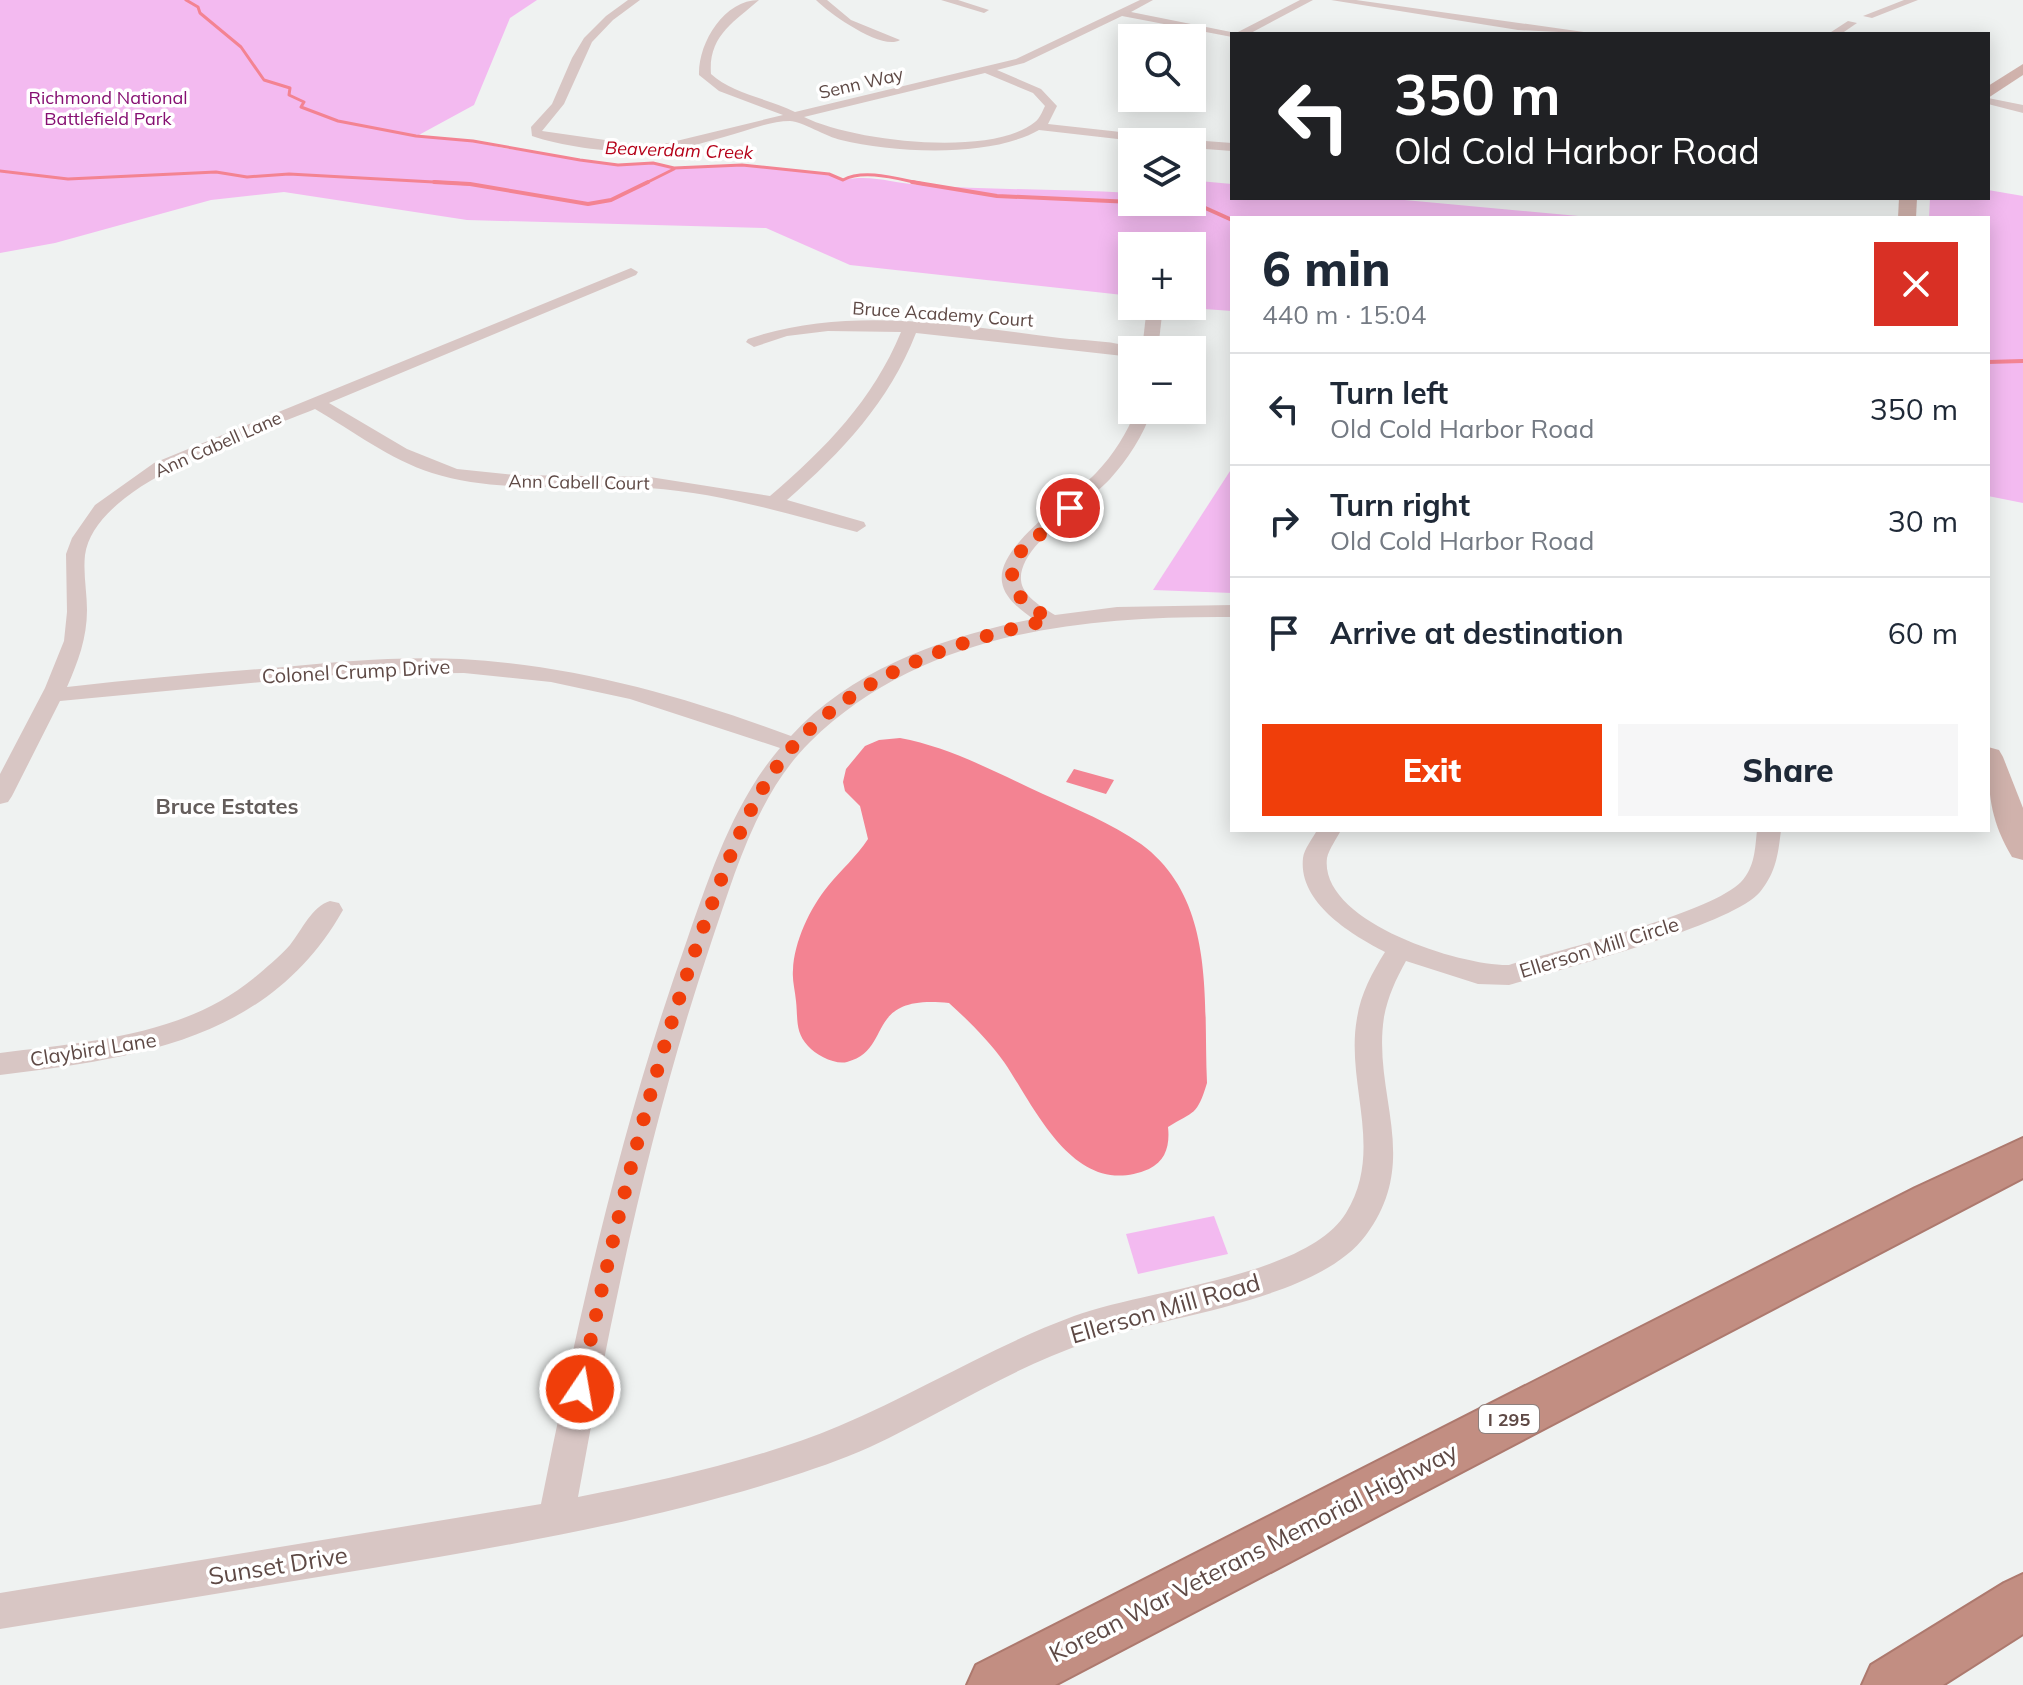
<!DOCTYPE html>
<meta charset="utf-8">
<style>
:root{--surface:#fff;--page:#f6f6f7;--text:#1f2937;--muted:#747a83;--line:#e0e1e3;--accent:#f03e0a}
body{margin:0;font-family:Mulish,sans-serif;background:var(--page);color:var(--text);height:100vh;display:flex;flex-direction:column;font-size:30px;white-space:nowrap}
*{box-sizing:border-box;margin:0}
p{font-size:26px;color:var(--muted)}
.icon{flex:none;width:44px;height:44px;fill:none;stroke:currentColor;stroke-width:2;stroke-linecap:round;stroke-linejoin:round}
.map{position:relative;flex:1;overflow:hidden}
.sheet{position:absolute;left:1230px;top:216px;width:760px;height:616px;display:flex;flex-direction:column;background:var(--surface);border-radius:0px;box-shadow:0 4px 20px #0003}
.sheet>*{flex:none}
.guide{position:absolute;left:1230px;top:32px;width:760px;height:168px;border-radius:0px;box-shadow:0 4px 20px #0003;background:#202124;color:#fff;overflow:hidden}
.buttons{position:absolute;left:1118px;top:24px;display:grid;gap:16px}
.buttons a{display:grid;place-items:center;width:88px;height:88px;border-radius:0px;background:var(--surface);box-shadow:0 4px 20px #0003;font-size:40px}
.pin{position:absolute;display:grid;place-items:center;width:68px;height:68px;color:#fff;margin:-34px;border:4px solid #fff;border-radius:50%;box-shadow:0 2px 8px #0007}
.me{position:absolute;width:88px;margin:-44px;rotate:12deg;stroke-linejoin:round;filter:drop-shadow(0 0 6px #0008)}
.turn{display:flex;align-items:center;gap:28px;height:168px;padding:0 32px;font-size:36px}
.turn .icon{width:104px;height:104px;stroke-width:2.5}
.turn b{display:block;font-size:56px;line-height:68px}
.round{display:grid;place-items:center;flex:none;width:84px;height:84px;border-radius:0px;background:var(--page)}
.summary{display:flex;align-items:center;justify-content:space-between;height:136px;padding:0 32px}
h1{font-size:48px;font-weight:800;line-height:60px}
.primary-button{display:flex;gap:16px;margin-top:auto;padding:16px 32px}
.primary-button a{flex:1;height:92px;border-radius:0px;background:var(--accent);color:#fff;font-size:32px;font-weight:800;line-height:92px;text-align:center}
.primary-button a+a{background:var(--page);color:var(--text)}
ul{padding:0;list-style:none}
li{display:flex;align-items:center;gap:24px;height:112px;padding:0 32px;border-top:2px solid var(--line)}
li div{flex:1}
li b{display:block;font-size:30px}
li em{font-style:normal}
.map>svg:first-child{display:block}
</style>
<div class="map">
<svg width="2023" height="1685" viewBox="0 0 2023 1685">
<rect width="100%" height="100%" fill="#eff2f1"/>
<!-- green -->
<g fill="#f3baf0">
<path d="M0,0h537l-27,18 -36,87 -57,31 56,5 30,7 115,17 35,-2 21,5 68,-3 87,9 14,6c29,-6 48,3 78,5 70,5 141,4 211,8v9h60l7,-21 33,3v14h151l217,20h-368v93l-70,-5h30v-60h-60v50l-282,-31 -84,-37 -299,-8 -183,-28 -73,8 -156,43 -55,10z"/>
<path d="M1988,190l35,6v307l-35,-7v-278h-59l1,-20h58z"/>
<path d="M1232,468v125l-79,-3z"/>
<path d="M1214,1216l14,38 -90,20 -12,-40z"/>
</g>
<!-- water -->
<g fill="#f38392">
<path d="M900,738c50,9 97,35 143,56 33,15 68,29 98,50 76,56 62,157 66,239 -10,33 -13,28 -39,44 2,18 -2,34 -19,42 -74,32 -113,-60 -145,-107 -15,-21 -35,-41 -55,-59 -87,-9 -54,46 -102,59 -12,3 -31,-7 -39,-16 -13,-14 -10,-27 -12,-45 -1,-11 -4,-21 -3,-31 1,-28 17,-62 35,-84 13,-16 29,-30 40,-47l-8,-33 -15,-15 -2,-9 3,-13 19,-23 14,-6z"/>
<path d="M1074,769l40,11 -8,14 -40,-12z"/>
</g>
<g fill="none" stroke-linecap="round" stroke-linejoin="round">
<!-- stream-far1 -->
<g stroke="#f38392" stroke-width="3">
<path d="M186,0l12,7 2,6 41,34 23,33 26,8 -1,7 15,7 -3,5 37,14 78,15 57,5 107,19 38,5 35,-2 21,5 68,-3 87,9 14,6c22,-12 58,0 81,4"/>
<path d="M0,171l68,8 148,-7 31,5 42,-3 181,10"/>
<path d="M644,184l30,-15"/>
</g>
<!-- stream -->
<g stroke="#f38392" stroke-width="4">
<path d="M434,182l36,2 118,20 23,-4 37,-18"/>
<path d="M912,182l85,14 135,6"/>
<path d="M1192,202l40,18"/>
<path d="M1988,362l35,-1"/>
</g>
<defs>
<g id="highway">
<path d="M2023,1138v40l-968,507h-88l9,-20 939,-477z"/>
<path d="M2023,1574v60l-80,51h-81l9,-20 133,-82z"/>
</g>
</defs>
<!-- highway casing -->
<use href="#highway" stroke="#ad796e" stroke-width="4"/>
<!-- minor -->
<g fill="#d8c6c4" fill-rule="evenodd">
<path d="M628,0h12l-27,20 -21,22 -28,62 -22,27 98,14 28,-2 115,-28 -64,-24 -20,-16c-1,-32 25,-75 60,-75 -25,22 -51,36 -48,74 20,19 58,25 84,38l221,-53 124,-59h13l-22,12 105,21 64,-33h13l-64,34h-17v3l-110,-21 -98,47 -27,7 44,19 16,17 -9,18 127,14 6,4h-37l-105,-12c-49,28 -144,23 -198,10 -14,-3 -40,-19 -51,-19 -21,0 -46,11 -66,16 -19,5 -39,12 -59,14 -37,4 -99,-3 -133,-15l-1,-9 21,-23 20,-46 12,-20 22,-22zM985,73l48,20 12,13c-3,6 -5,12 -10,16 -44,36 -183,19 -231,-5z"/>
<path d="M816,0h11l24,20 49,20c-18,11 -70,-26 -84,-40z"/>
<path d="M941,0h17l31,10 -5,3z"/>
<path d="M1331,0h25l242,34 -80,-4z"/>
<path d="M1904,0h14l-46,18 -9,-2z"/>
<path d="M1848,21l9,2 -16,11h-13z"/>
<path d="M1988,98l35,7v8l-35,-9z"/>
<path d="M1192,140l40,3v8l-40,-3v-6h-5z"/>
<path d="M631,268l7,4 -2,3 -307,128 78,46 50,20 59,6 134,2 120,19c55,-47 103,-96 131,-164l-73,-1 -41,5 -33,11 -8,-5 2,-3c98,-34 211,-14 312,-1 24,3 57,2 79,12h-7v7l-216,-24c-27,69 -74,119 -129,167l77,22 2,4 -9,6c-70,-18 -135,-39 -208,-44 -72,-5 -147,7 -217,-15 -43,-14 -79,-42 -117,-64 -60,25 -220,73 -230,146 -2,18 2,37 2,55 0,28 -9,52 -20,77 69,-8 137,-14 206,-19 62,-6 125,-12 188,-9 113,6 223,37 330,77 61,-67 156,-100 242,-117 -12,-9 -29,-21 -31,-37 -6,-37 71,-85 94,-109 18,-19 31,-40 40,-63h16c-9,26 -24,49 -42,69 -22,24 -92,66 -89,101 1,16 21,27 34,35l62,-8 115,-2v12c-149,-1 -309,14 -422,125 -53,52 -75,131 -99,201 -61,180 -99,367 -133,554 83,-16 183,-38 261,-71 80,-34 154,-80 235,-110 70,-26 233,-39 272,-103 39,-63 -1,-129 11,-195 4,-25 15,-45 28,-66 -33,-17 -87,-49 -82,-94 1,-9 10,-20 14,-28h24c-4,8 -12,19 -14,28 -8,64 134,108 182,107 50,-15 200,-51 232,-83 14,-15 14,-33 16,-52h24c-3,25 -5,42 -21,62 -27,33 -202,78 -251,93l-31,-1 -72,-23c-10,18 -18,35 -22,56 -12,78 38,142 -18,218 -48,66 -203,81 -278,107 -76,26 -146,71 -218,105 -29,13 -59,23 -90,33 -135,42 -273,66 -413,89 -122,20 -245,40 -367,60v-36l541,-89c38,-190 80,-378 145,-561 24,-68 47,-140 94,-195l-150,-49 -79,-17 -87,-9 -118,1 -286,27 -48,95 -4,6 -8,2v-30l45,-86 19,-47 3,-29 -1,-58 6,-16 23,-33 59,-42z"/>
<path d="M1147,306h16l-5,44h-16z"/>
<path d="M330,901l9,2 4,7c-74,131 -208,148 -343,165v-22c86,-11 184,-17 254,-75 12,-10 26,-22 36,-33 12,-15 22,-39 40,-44z"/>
</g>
<!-- major -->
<g fill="#d0b2ac" fill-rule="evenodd">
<path d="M2023,64v11l-35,23v-12z"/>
<path d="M1899,198h18l-1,20h-18z"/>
<path d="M1988,747l11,3 4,7 20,51v52l-11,-3c-23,-38 -24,-67 -24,-110z"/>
</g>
<!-- highway -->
<use href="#highway" fill="#c28e82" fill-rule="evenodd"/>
</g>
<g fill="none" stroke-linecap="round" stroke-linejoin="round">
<!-- route -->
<path stroke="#f03e0a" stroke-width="14" stroke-dasharray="0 25.2" d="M580,1389c34,-159 70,-315 126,-469 23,-61 45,-128 90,-177 67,-71 160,-102 253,-123l-28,-22 -10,-20 8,-25 51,-45"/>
</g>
<g text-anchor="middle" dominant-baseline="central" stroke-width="7" stroke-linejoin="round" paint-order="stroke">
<!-- far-street labels -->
<g font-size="18" fill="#5e4945" stroke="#fff">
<text transform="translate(861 83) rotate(-13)">Senn Way</text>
<text transform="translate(943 314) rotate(4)">Bruce Academy Court</text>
<text transform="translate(218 444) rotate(-24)">Ann Cabell Lane</text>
<text transform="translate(579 482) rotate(1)">Ann Cabell Court</text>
</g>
<!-- far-park labels -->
<g font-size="18" fill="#860f72" stroke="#fff">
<text x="108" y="97">Richmond National<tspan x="108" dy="21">Battlefield Park</tspan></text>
</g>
<!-- far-water labels -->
<g font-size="18" font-style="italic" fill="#b50118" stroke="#fff">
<text transform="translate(679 150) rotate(2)">Beaverdam Creek</text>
</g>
<!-- shield labels -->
<rect fill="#fff" stroke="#8e807d" stroke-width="2" x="1479" y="1405" width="60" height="28" rx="6"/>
<g font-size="18" font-weight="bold" fill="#5e4945">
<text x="1509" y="1419">I 295</text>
</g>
<!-- street labels -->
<g font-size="20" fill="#5e4945" stroke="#fff">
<text transform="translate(356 671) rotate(-3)">Colonel Crump Drive</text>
<text transform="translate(1599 947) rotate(-17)">Ellerson Mill Circle</text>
<text transform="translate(93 1049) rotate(-9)">Claybird Lane</text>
</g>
<!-- neighbourhood labels -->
<g font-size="22" font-weight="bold" fill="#645d5b" stroke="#fff">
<text x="227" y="806">Bruce Estates</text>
</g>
<!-- near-street labels -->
<g font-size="24" fill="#5e4945" stroke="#fff">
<text transform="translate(1165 1308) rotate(-16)">Ellerson Mill Road</text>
<text transform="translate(1253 1552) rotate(-27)">Korean War Veterans Memorial Highway</text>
<text transform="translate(278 1565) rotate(-9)">Sunset Drive</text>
</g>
</g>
</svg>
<div class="buttons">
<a><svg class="icon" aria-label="search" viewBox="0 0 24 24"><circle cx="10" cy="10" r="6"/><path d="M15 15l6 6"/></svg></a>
<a><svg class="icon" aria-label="layers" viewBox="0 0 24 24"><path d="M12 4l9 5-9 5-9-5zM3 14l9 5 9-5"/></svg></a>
<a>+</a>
<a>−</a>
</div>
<div class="pin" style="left:1070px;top:508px;background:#d93025"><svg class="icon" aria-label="arrive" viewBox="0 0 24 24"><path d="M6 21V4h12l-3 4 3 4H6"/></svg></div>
<svg class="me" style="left:580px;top:1389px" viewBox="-20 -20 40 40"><circle r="17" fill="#f03e0a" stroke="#fff" stroke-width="3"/><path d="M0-11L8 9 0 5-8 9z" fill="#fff"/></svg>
<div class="guide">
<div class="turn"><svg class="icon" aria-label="left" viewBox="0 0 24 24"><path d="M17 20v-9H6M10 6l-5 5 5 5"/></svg><div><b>350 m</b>Old Cold Harbor Road</div></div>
</div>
<section class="sheet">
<div class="summary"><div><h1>6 min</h1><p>440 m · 15:04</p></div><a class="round" style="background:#d93025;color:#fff"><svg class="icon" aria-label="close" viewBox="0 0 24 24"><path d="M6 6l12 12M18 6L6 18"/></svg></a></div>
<ul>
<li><svg class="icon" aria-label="left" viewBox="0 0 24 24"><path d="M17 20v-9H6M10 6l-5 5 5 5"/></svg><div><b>Turn left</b><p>Old Cold Harbor Road</p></div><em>350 m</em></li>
<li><svg class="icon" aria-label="right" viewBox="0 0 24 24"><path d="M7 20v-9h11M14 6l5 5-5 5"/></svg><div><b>Turn right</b><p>Old Cold Harbor Road</p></div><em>30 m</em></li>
<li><svg class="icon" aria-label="arrive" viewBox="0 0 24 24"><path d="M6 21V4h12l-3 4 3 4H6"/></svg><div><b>Arrive at destination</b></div><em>60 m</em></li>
</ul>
<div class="primary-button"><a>Exit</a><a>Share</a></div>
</section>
</div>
